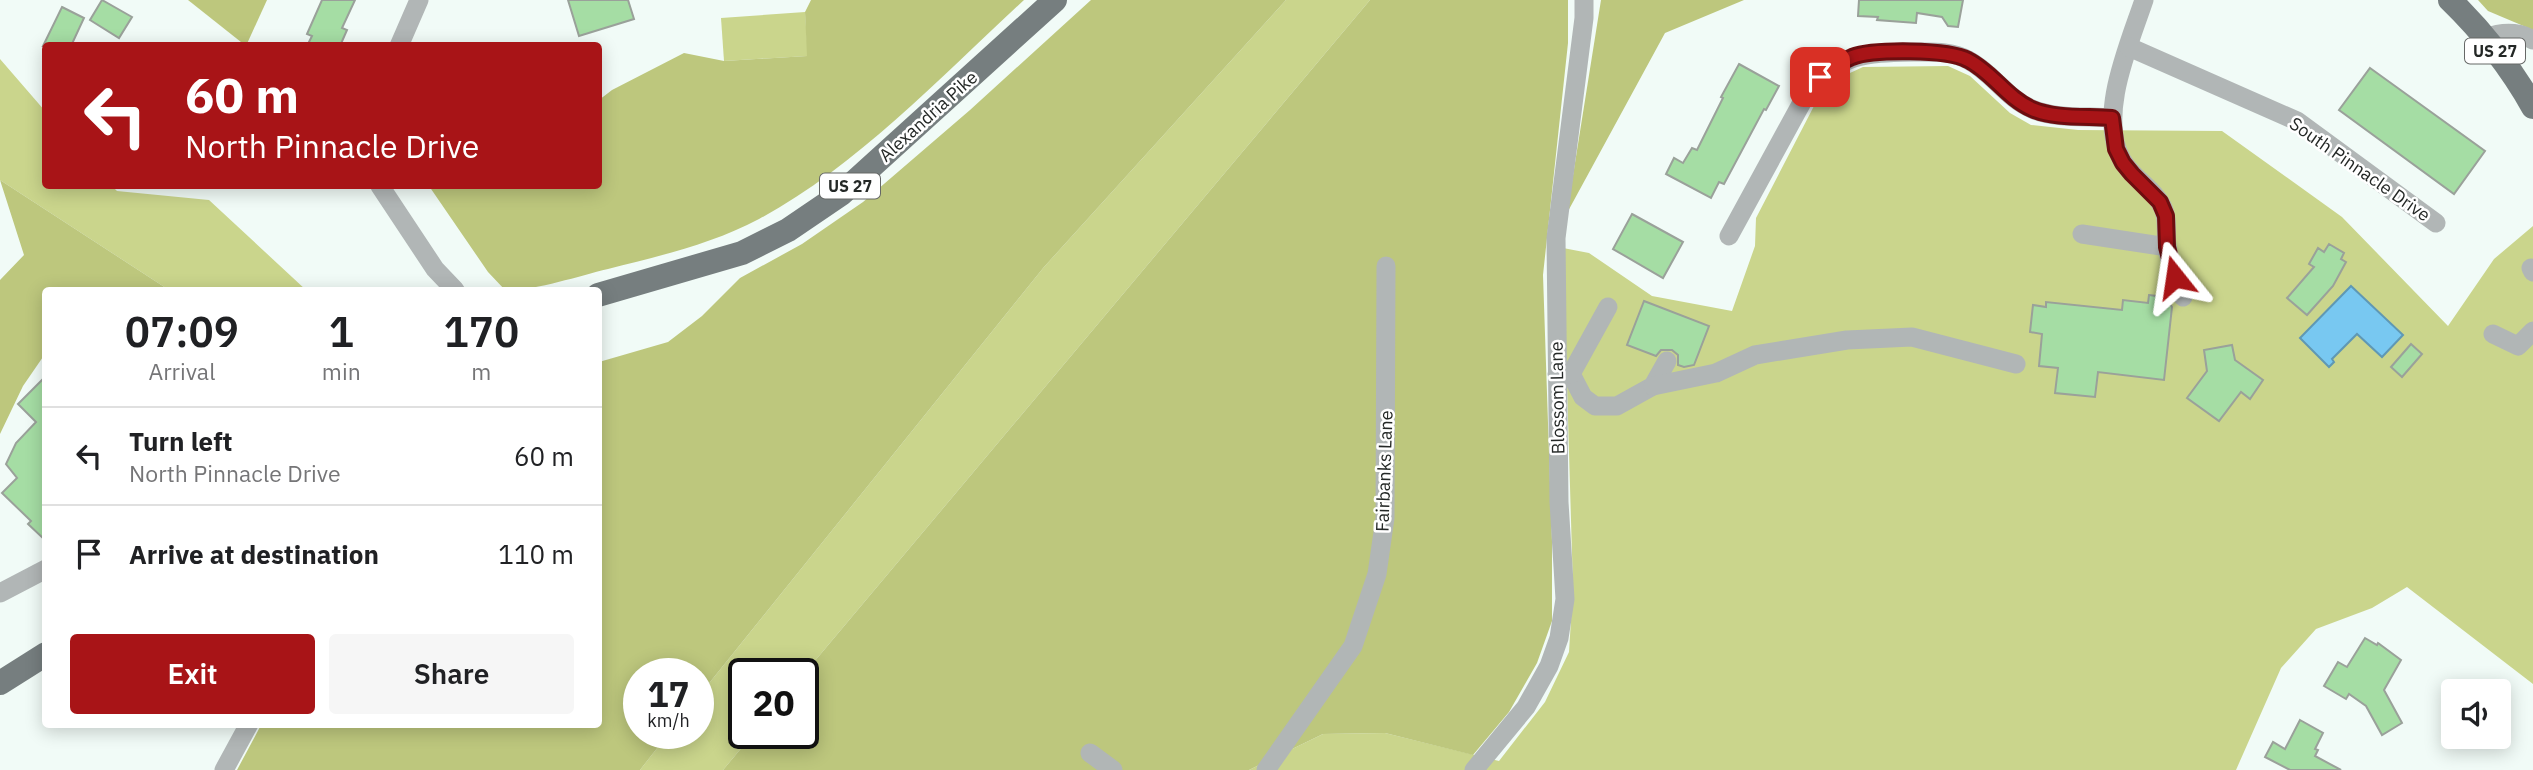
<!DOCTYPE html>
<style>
:root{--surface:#fff;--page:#f6f6f6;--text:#202124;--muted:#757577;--line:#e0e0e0;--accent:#a81417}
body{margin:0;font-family:"IBM Plex Sans",sans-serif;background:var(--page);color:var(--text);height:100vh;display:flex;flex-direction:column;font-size:26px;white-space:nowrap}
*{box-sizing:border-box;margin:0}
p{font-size:23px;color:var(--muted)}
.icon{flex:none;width:38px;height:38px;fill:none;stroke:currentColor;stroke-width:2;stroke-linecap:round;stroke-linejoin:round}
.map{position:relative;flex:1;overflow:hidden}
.sheet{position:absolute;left:42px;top:287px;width:560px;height:441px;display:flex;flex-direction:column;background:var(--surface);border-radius:7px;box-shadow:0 4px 18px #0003}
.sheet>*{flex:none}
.top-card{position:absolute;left:42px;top:42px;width:560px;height:147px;border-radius:7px;box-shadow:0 4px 18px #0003;background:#a81417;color:#fff;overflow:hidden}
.controls{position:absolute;left:2441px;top:679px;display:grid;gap:14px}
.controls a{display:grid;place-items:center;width:70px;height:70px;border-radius:7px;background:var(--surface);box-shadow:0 4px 18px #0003;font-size:35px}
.speed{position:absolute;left:623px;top:658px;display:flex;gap:14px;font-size:35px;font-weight:700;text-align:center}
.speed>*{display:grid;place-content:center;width:91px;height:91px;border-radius:50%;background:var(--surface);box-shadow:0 4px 18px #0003;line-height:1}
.speed small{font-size:18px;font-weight:400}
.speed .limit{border:4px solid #111;border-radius:10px;background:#fff;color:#111}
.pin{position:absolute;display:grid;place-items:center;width:60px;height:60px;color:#fff;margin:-30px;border-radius:14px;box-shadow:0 4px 10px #0006}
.me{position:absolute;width:77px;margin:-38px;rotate:345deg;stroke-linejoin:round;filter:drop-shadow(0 0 5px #0008)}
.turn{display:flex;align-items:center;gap:24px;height:147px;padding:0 28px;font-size:32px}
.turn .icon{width:91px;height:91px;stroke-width:2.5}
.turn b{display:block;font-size:49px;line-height:60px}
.eta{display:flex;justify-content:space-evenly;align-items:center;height:119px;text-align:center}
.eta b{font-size:42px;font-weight:600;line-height:49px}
.action{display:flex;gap:14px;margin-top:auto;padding:14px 28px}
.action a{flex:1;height:80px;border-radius:7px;background:var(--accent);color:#fff;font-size:28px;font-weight:600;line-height:80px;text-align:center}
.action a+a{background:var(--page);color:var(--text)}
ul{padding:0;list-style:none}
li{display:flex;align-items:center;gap:21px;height:98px;padding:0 28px;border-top:2px solid var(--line)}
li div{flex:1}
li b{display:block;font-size:26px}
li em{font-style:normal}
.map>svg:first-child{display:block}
</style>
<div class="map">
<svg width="2533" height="770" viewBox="0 0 2533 770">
<rect width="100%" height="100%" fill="#f1fbf7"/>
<!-- green -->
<g fill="#cad58c">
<path d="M1286,0h84l-567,675 -59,-1v59h10l-31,37h-83l29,-37h29v-36l346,-430z"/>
<path d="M805,12l3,44 -84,5 -3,-43z"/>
<path d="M0,59l45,52 1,75h66l5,5 92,9 97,90h-137l-169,-110z"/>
<path d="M1948,66l22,10 40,37 21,12 47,5 144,1 120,86 106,109 46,-67 39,-33v458l-126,-97 -35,21 -56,21 -35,39 -45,102h-987l74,-36 62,-1 114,28 46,-59 24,-50 4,-64 -10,-340 26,5 63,43 80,15 23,-65 1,-28 58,-112 25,-28 24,-11z"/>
</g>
<!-- forest -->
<g fill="#bdc77d">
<path d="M188,0h79l-21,46z"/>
<path d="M811,0h213c-80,74 -169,168 -265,219 -47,25 -100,37 -151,50 -30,7 -73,22 -103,21l-17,-18 -59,-86h169l1,-86 13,-10 72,-37 40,8 83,-5 -2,-44z"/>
<path d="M1091,0h195l-242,267 -346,430v-23h-59v59h30l-29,37h-403l24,-45 337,-1 1,-362 69,-20 34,-26 38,-38 62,-34 61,-42 107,-92z"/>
<path d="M1370,0h198v43l-25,232 9,266v80l-15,42 -28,49 -36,43 -88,-22 -62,1 -74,36h-526l31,-37h49v-58z"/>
<path d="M1601,0h143l-79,33 -98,180z"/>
<path d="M2478,0h55v30l-45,-19z"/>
<path d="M0,180l169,110h-123l-1,64 -22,32 -23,48v-154l24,-25z"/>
</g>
<!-- water -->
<path fill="#78c8f1" stroke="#5f98b4" stroke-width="2" d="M2351,286l52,49 -21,22 -25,-23 -25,25 2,3 -5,5 -29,-29z"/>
<!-- building -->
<g fill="#a5dda4" stroke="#9aa19a" stroke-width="2">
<path d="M102,0l30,17 -13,21 -29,-18z"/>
<path d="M322,0h33l-13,28 5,2 -7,16h-33l5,-10 -5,-2z"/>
<path d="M568,0h60l6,19 -55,17z"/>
<path d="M1859,0h104l-5,27 -10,-1 -6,-9 -25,-4 -1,10 -39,-3 1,-3 -20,-1z"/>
<path d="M62,7l22,11 -13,28h-28z"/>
<path d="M1739,64l40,22 -13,24 -2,-1 -40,75 -5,-2 -8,16 -45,-24 8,-16 9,5 9,-15 5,2 26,-52 -2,-1z"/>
<path d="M2370,68l115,83 -31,43 -115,-84z"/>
<path d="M1632,214l51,28 -20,36 -50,-29z"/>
<path d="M2329,244l15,9 -3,6 5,3 -13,24 -26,29 -20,-17 27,-31 -5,-3 9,-16 6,4z"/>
<path d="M2149,295l15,2 8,10 -8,73 -66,-8 -3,25 -40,-4 3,-25 -19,-2 3,-32 -12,-2 3,-27 13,2v-5l76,8 1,-10 25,3z"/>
<path d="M1644,301l65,25 -15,39 -10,2 -6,-2v-10l-6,-5h-11l-5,6 -29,-11z"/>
<path d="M2411,344l11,10 -20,23 -11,-10z"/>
<path d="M2232,345l3,15 28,20 -13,19 -9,-7 -22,29 -32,-23 20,-27 -3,-21z"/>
<path d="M46,376v165l-18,-17 3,-3 -29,-28 15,-15 -11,-14 10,-21 20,-21 -18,-18z"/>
<path d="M2365,638l12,7 1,-2 23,17 -17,30 18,33 -20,12 -16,-29 -17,-12 -3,5 -22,-13 14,-24 9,5z"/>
<path d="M2300,720l23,13 -8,16 3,1 -3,6 26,14h-51l-25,-13 8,-15 12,7z"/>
</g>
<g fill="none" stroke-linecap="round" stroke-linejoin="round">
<!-- minor -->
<g stroke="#b1b6b6" stroke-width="19">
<path d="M2144,0c-15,45 -47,116 -22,160 10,18 30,27 39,44 8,13 4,27 6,42 2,17 10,35 16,51"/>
<path d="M2485,38c16,-6 33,-7 48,2"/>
<path d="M399,46l20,-46"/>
<path d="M2129,47l168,74 139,102"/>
<path d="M380,186l55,83 20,21"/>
<path d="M2082,234l85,13"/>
<path d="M1729,236l77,-141c33,-42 59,-42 109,-43 18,0 37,-1 53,8 24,12 38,38 64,49 23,10 54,7 80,9"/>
<path d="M2531,268l2,4"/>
<path d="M2493,334l25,12 15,-15"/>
<path d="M1557,374h14l12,23 12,9h22l36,-20 14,-25"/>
<path d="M1571,374l37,-67"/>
<path d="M1653,386l63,-13 39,-18 92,-15 65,-3 104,27"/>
<path d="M0,593l46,-24"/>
<path d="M1090,753l23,17"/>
<path d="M224,770l25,-46"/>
<path d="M1266,770l87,-124 24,-72 8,-56 1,-252"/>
<path d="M1474,770l52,-63 23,-41 10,-28 6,-39 -6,-97 -3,-264 28,-220v-18"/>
</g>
<!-- major -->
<g stroke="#767e7f" stroke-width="24">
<path d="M2450,0c32,31 61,68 83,107"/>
<path d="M598,295l144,-42 46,-23 53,-36 214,-194"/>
<path d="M0,683l46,-29"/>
</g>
</g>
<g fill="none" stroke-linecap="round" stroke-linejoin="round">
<defs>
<path id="route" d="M1820,77c10,-7 20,-15 32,-20 21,-8 96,-8 116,3 24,12 39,38 64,49 23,10 54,7 80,9l4,31 7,14 9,11 28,28 6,14 1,31 8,30"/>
</defs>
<!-- route casing -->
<use href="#route" stroke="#6d0d0f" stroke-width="18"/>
<!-- route -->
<use href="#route" stroke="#a81417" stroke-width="12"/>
</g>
<g text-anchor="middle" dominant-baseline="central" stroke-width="5" stroke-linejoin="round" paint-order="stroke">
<!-- shield labels -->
<g fill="#fff" stroke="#666867" stroke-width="2">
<rect x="2465" y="38.5" width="60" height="25" rx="5"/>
<rect x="820" y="173.5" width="60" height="25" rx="5"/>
</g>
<g font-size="16" font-weight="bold" fill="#242826">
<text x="2495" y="51">US 27</text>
<text x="850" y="186">US 27</text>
</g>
<!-- street labels -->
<g font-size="18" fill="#242826" stroke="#fff">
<text transform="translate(928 116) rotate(-42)">Alexandria Pike</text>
<text transform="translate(2360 169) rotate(35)">South Pinnacle Drive</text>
<text transform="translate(1557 398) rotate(-91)">Blossom Lane</text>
<text transform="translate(1384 471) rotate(-88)">Fairbanks Lane</text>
</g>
</g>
</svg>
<div class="controls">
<a><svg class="icon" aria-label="sound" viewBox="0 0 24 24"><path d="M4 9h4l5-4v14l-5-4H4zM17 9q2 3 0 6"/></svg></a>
</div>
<div class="speed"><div>17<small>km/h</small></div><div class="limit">20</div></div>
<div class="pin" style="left:1820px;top:77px;background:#d93025"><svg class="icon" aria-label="arrive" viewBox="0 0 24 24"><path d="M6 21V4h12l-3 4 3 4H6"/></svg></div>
<svg class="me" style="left:2175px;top:277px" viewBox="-20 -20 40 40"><path d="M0-17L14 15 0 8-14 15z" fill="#a81417" stroke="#fff" stroke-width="4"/></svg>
<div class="top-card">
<div class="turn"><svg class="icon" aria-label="left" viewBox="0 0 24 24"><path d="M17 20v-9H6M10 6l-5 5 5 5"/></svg><div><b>60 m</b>North Pinnacle Drive</div></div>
</div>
<section class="sheet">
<div class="eta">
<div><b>07:09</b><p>Arrival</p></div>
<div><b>1</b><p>min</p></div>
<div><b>170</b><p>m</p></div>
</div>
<ul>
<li><svg class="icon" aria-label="left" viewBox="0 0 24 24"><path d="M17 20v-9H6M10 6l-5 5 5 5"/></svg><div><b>Turn left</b><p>North Pinnacle Drive</p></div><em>60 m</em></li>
<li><svg class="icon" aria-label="arrive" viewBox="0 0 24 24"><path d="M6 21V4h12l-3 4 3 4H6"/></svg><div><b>Arrive at destination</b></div><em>110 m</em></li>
</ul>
<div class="action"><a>Exit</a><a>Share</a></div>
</section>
</div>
